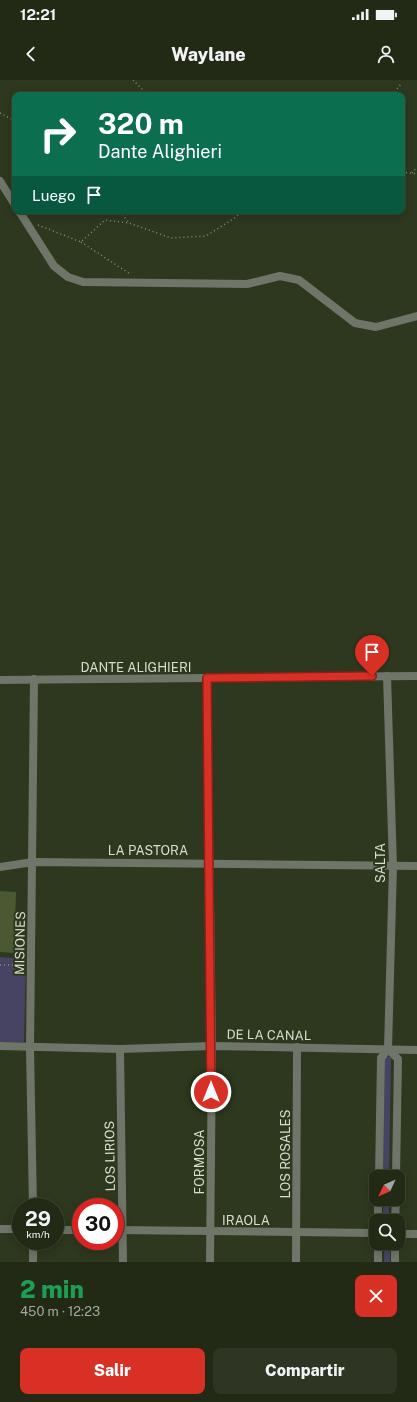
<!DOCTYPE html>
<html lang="es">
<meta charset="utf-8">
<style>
:root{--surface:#222a16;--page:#2e3623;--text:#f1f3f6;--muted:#a2a7a1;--line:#3f4635;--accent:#d93025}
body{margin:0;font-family:"Public Sans",sans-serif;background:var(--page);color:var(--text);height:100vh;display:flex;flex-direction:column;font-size:15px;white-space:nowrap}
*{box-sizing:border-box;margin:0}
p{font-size:13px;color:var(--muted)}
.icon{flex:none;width:22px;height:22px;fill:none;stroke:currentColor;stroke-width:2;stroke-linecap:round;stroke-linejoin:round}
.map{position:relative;height:1182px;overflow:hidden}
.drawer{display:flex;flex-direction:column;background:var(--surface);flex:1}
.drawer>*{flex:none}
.hud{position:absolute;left:12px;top:12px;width:393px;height:122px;border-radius:8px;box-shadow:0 2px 10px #0003,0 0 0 1px var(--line);background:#0b6e4f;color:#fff;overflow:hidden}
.needle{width:26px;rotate:226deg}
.tools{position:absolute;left:369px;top:1090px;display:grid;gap:8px}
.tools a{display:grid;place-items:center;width:36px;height:36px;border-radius:8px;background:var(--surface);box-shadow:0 2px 10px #0003,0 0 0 1px var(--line);font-size:20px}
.speed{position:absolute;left:12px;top:1118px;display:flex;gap:8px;font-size:20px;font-weight:700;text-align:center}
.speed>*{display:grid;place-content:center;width:52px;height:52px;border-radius:50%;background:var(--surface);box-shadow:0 2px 10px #0003,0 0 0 1px var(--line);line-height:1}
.speed small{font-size:10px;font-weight:400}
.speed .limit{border:6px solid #d22;background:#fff;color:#111}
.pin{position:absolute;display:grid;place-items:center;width:34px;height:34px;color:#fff;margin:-41px -17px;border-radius:50% 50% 50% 0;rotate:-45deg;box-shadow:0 0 4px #0007}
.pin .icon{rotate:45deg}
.me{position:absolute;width:44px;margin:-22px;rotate:0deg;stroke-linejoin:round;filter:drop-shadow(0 0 3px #0008)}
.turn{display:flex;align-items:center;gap:14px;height:84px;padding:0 20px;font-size:18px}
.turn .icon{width:52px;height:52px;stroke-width:2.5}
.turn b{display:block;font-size:28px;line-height:34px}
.then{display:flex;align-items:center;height:38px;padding:0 20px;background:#0003;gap:8px;font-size:15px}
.round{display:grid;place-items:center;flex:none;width:42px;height:42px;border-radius:8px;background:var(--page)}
.head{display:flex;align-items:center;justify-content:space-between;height:68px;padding:0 20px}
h1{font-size:24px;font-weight:800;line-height:30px;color:#1e9e55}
.primary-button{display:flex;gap:8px;margin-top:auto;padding:8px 20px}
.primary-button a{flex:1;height:46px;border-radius:8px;background:var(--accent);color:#fff;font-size:16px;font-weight:800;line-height:46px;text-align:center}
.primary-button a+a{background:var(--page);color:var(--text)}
.status{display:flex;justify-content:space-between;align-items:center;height:28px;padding:0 20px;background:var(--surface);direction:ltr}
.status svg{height:11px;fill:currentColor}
header{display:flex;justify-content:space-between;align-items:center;height:52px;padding:0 20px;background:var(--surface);font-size:18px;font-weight:800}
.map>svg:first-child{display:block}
</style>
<div class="status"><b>12:21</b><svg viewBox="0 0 49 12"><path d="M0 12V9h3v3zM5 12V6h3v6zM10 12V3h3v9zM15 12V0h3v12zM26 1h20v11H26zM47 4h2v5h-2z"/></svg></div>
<header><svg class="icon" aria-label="back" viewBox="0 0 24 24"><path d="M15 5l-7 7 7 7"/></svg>Waylane<svg class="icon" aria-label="person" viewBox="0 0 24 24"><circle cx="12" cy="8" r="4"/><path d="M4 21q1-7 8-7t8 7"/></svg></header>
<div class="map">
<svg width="417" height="1182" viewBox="0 0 417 1182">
<rect width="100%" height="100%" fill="#2d381e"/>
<!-- green -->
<g fill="#464462">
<path d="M0,877l26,2 -2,83h-24z"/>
<path d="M385,977h6l-2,120h-6z"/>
<rect x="383" y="1119" width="6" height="22"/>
<rect x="384" y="1164" width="6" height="18"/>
</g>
<!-- building -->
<path fill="#495a32" d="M0,811l16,1 -2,61 -14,-1z"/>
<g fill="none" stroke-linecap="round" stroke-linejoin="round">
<!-- path -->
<g stroke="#86907b" stroke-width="1.5" stroke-dasharray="1 3" stroke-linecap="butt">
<path d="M133,0l15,15"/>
<path d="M392,15l9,-11"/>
<path d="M0,33l15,8"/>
<path d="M402,92l15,2"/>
<path d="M412,93l5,-6"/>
<path d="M120,131l9,12 42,15 35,-2 27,-17 10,-8"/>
<path d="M38,145l43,17 24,-22 24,3"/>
<path d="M81,162l49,32"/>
<path d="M0,885h24"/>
</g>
<!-- minor -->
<g stroke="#6f7568" stroke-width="8">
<path d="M0,101l15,24"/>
<path d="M19,131l35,55 14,11 15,5 164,2 33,-8 19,4 56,43 21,4 41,-11"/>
<path d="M207,598l5,368 -2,216"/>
<path d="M0,600l417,-4"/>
<path d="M0,787l33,-5 384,4"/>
<path d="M0,966l120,3 92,-3 205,4"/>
<path d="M120,969l3,213"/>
<path d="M388,969l10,10 -2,118"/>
<path d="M379,1097l2,-119 7,-9 5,-183 -6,-190"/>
<path d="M33,1127l-3,-159 4,-369"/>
<path d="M378,1141v-22"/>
<path d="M395,1141l1,-22"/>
<path d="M0,1149h21"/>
<path d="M55,1150h26"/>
<path d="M115,1150l261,3"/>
<path d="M398,1154h19"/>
<path d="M378,1163v19"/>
<path d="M33,1182v-21"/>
<path d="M296,1182l1,-215"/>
<path d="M395,1182v-19"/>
</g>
</g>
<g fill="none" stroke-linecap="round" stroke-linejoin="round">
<defs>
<path id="route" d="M211,1012l-4,-414 165,-2"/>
</defs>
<!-- route casing -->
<use href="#route" stroke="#8d1f18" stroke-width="10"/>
<!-- route -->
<use href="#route" stroke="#d93025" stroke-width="7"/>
</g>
<g text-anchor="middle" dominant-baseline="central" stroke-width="4" stroke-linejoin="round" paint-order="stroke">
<!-- street labels -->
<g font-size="13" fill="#d6dece" stroke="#2d381e">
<text x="136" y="587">DANTE ALIGHIERI</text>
<text x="148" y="770">LA PASTORA</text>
<text transform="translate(380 783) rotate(-90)">SALTA</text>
<text transform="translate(20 863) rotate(-89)">MISIONES</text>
<text transform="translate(269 955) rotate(1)">DE LA CANAL</text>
<text transform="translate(285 1074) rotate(-90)">LOS ROSALES</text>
<text transform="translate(110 1076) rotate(-91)">LOS LIRIOS</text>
<text transform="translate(199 1082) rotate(-90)">FORMOSA</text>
<text x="246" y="1140">IRAOLA</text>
</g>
</g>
</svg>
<div class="tools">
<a><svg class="needle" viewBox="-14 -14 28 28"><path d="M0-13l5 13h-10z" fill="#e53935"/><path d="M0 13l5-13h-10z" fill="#a2a7a1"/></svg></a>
<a><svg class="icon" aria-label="search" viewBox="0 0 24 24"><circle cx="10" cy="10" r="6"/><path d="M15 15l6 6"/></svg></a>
</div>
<div class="speed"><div>29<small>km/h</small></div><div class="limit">30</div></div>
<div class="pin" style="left:372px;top:596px;background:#d93025"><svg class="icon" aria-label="arrive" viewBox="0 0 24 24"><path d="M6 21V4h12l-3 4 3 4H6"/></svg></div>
<svg class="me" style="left:211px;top:1012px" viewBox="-20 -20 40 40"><circle r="17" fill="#d93025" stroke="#fff" stroke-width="3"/><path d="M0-11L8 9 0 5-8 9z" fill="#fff"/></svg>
<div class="hud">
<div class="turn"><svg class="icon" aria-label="right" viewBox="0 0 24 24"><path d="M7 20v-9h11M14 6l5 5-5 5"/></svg><div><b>320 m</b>Dante Alighieri</div></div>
<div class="then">Luego<svg class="icon" aria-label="arrive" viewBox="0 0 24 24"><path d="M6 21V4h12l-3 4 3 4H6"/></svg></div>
</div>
</div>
<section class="drawer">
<div class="head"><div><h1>2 min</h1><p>450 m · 12:23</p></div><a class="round" style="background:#d93025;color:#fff"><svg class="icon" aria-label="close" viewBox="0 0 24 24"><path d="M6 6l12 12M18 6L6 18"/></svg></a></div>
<div class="primary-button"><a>Salir</a><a>Compartir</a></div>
</section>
